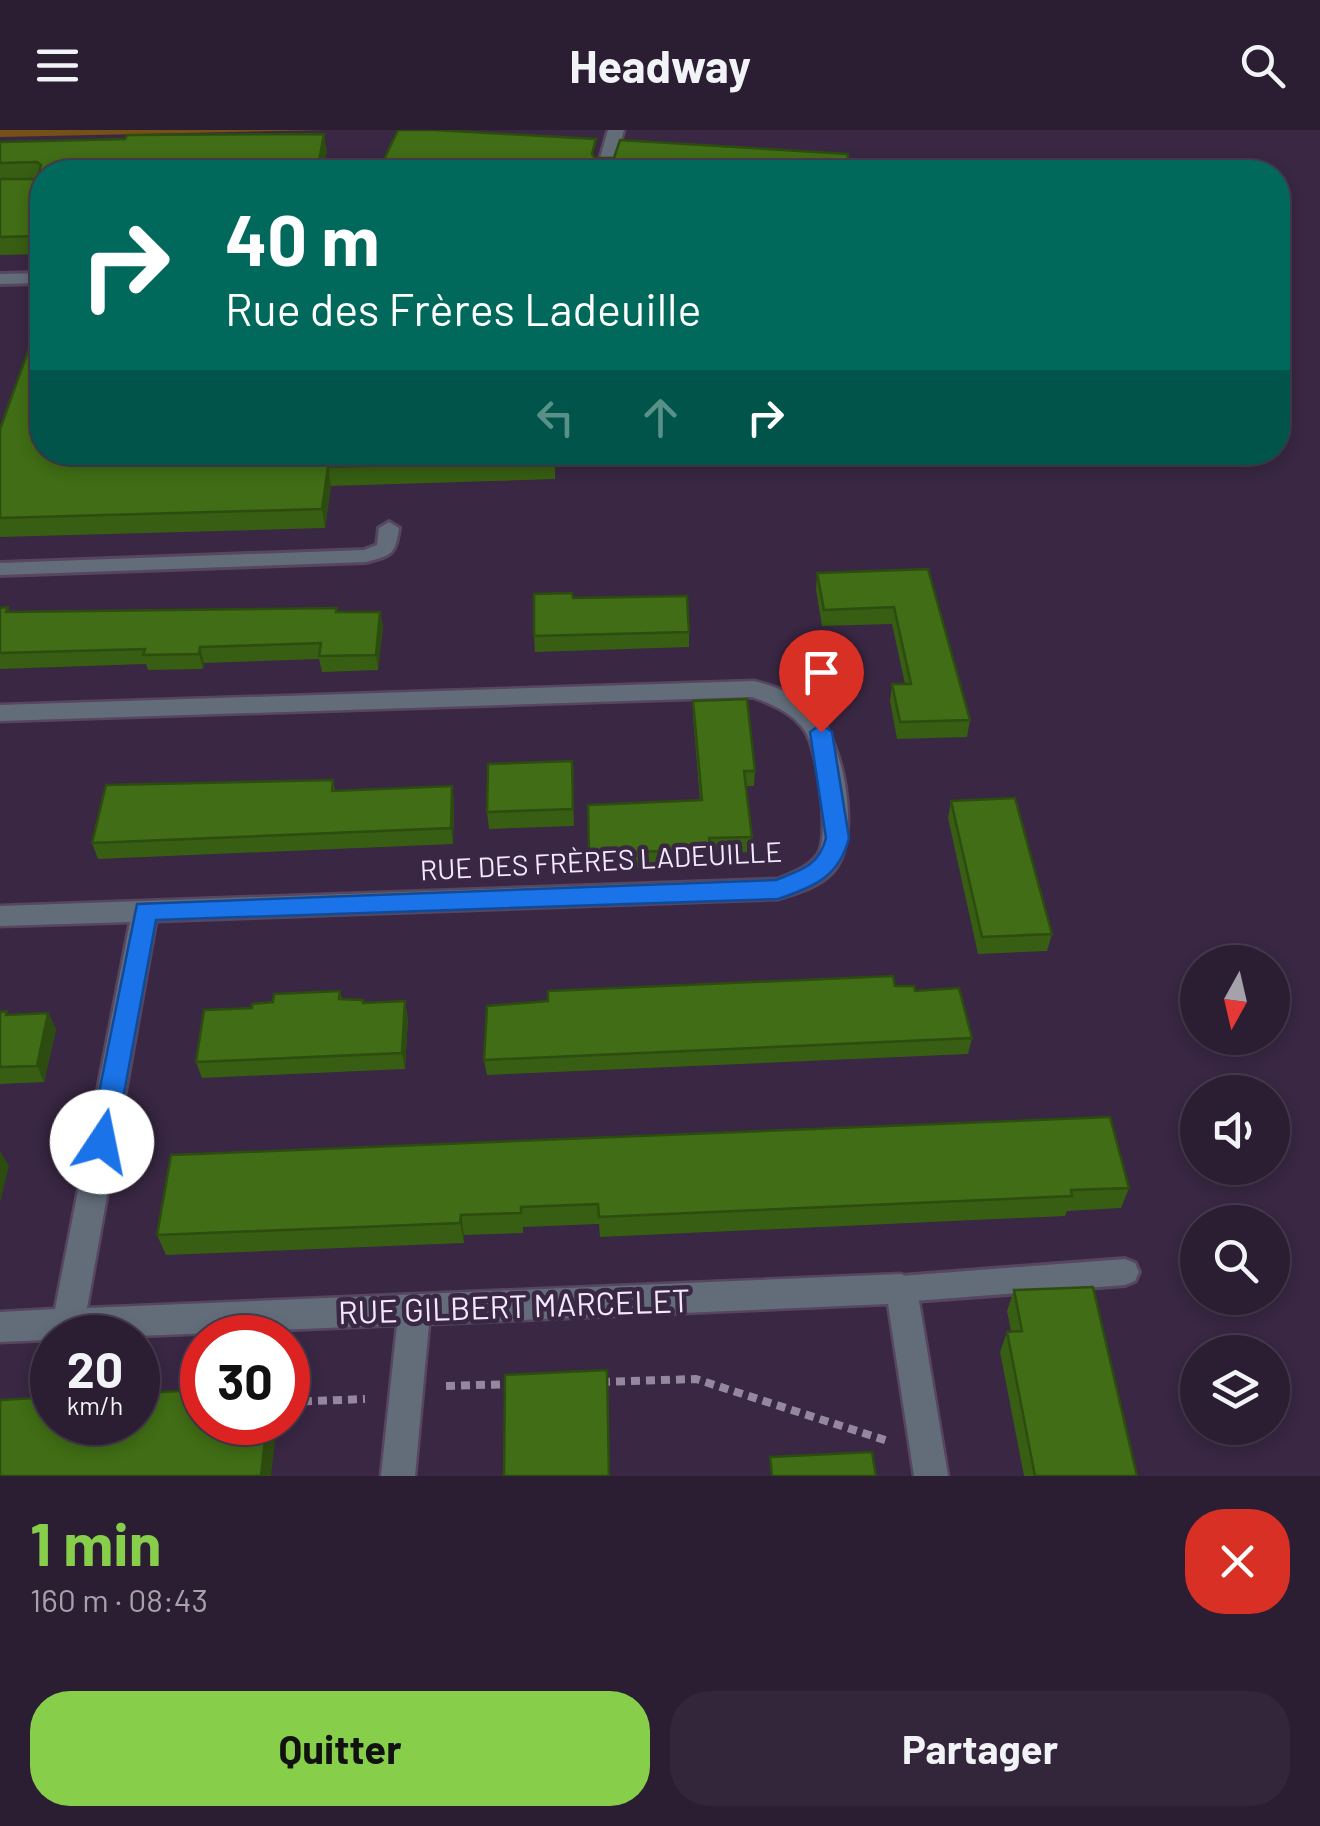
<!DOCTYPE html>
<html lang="fr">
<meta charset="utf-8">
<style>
:root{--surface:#2b1d32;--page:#33263a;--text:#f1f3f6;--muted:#a6a2ac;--line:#473b4d;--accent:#87cf4b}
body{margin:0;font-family:Barlow,sans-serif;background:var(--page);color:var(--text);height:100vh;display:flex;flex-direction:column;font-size:38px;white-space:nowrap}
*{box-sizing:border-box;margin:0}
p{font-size:32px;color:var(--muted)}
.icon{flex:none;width:55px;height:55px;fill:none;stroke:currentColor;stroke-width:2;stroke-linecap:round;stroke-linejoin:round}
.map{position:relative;height:1346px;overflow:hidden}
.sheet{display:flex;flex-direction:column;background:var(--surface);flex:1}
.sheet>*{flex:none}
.top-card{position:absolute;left:30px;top:30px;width:1260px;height:305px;border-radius:40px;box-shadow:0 5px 15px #0003,0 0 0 2px var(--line);background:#00695c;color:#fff;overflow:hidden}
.needle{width:65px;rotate:188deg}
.buttons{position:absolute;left:1180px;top:815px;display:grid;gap:20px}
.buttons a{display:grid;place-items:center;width:110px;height:110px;border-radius:50%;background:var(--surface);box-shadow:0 5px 15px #0003,0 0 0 2px var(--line);font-size:50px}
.speed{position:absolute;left:30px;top:1185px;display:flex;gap:20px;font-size:50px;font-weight:700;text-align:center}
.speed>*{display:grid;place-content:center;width:130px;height:130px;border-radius:50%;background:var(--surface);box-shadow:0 5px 15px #0003,0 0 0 2px var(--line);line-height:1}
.speed small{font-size:25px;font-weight:400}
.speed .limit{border:15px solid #d22;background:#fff;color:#111}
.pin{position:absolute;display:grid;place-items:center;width:85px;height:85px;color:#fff;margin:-102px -42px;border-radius:50% 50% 50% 0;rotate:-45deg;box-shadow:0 0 10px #0007}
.pin .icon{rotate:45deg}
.me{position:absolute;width:110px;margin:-55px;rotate:11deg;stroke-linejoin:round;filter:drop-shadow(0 0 8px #0008)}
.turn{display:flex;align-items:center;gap:35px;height:210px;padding:0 30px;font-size:45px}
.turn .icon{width:130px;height:130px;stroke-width:2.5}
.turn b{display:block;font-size:70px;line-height:85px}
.lanes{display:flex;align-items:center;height:95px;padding:0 30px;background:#0003;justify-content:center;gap:50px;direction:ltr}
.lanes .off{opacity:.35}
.round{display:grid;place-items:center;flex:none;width:105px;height:105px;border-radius:40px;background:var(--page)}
.overview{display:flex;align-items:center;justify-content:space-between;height:170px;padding:0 30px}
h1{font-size:60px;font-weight:700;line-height:75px;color:var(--accent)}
.cta{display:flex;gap:20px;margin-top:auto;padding:20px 30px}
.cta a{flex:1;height:115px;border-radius:40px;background:var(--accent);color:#111;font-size:40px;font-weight:700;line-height:115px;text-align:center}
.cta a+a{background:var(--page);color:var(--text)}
header{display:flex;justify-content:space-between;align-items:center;height:130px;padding:0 30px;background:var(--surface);font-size:45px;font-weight:700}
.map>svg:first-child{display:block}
</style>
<header><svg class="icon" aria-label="menu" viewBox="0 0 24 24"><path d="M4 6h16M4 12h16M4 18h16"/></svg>Headway<svg class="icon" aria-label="search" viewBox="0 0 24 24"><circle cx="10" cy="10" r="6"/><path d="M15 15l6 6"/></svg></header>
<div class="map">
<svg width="1320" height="1346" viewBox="0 0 1320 1346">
<rect width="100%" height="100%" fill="#392743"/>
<!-- green -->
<path fill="#765016" d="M0,0h328l-328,7z"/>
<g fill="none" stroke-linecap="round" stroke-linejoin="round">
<defs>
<g id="service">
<path d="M42,143v10l-42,1v-10z"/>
<path d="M389,392l10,6c-4,27 -7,27 -33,34l-366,13v-12l364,-13 13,-5 2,-17z"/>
<path d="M1125,1129l10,4 4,9 -4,9 -10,4 -224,17 -10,-4 -4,-9 4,-9 10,-4z"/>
</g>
<g id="minor">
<path d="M608,0h16l-12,42h-16z"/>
<path d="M754,551c19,5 41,12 56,25 34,29 53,132 23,166 -14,15 -36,21 -55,27l-622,22 -69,387 814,-34 11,5 5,10 31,187h-34l-26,-172 -459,20 -14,152h-34l16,-151 -397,17v-30l55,-3 75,-387 -130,4v-20l778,-27c14,-6 30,-11 40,-25 12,-19 0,-104 -13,-123 -12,-18 -33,-27 -53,-34l-752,24v-16z"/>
</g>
</defs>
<!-- service casing -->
<use href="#service" stroke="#574660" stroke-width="6"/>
<!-- minor casing -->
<use href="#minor" stroke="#574660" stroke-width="5"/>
<!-- path -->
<g stroke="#95879e" stroke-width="8" stroke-dasharray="9 6" stroke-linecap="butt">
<path d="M601,1252l95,-3 192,62"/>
<path d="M446,1256l67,-2"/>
<path d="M288,1272l77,-3"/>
</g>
<!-- service -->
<use href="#service" fill="#636d7a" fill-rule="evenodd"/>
<!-- minor -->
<use href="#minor" fill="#636d7a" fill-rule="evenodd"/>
</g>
<!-- wall -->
<g fill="#375e12">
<path d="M0,12l327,9 -285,21v82l-42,1z"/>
<path d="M42,163v159h513v27l-224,7 -6,42 -325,9v-108l32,-90 -3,-10z"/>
<path d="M928,439l42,151 -3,17 -70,2 -7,-38 2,-17h13l-13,-60 -70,2 -6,-36 1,-17z"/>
<path d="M573,468l116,34v15l-154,5 -1,-16z"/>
<path d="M8,477l1,5 328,-4 1,4h42l3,15 -5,43 -56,2 -3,-13 -115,4 -1,6 -55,1 -2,-6 -146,5v-61z"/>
<path d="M693,571l62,70 -1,15h-8l6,51 -1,15 -41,2v11l-120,4 -2,-64 112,-5 -7,-83z"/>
<path d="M572,631l2,65 -85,3 -2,-17z"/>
<path d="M333,650l2,11 117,-5 2,16 -1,42 -355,15 -6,-16z"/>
<path d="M951,671l101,133 -5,17 -69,3 -30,-136z"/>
<path d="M895,856l20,5 57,47 -4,16 -481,21 -3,-15z"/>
<path d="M340,861l2,8 21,1 1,3 44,15 -3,51 -203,9 -6,-16 56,-54 21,-6z"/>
<path d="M0,882l9,3 39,-2 8,16 -12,53 -44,2z"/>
<path d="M171,1025l958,33 -8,20 -54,3 -2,5 -465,21 -1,-13 -76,3v6l-59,2v8l-298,12 -9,-20z"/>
<path d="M1014,1160l123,186h-113l-24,-124 7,-20 4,-1 -4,-20z"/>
</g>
<!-- shaded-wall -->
<g fill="#2d4c0f">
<path d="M324,4l3,17 -4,21h-6z"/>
<path d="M328,337l3,19 -6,42 -3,-19z"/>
<path d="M380,482l3,15 -5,43 -2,-15z"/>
<path d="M200,517l4,16 -1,6 -4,-15z"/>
<path d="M452,656l2,16 -1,42 -2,-16z"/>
<path d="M405,871l3,17 -3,51 -3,-16z"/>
<path d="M48,883l8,16 -12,53 -7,-16z"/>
<path d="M0,1021l9,15 -9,37z"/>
<path d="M461,1085l3,20v8l-4,-20z"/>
<path d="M267,1292h10l-6,54h-10z"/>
</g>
<!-- building -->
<g fill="#406d15" stroke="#2d4c0f" stroke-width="2.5">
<path d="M398,0h36l162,9 -4,15 3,4h19l6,-18 228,14 -1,8h14l-1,10h-482z"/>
<path d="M324,4l-7,38h-275v64l-42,1v-58h37l4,-14 -4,-3 -37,1v-21l125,-3 2,-4z"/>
<path d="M42,163v159h512v9l-226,6 -6,42 -322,9v-89l36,-100h-7z"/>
<path d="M928,439l42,151 -70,2 -8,-38h19l-17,-77 -70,3 -7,-37z"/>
<path d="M572,463l1,5 114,-2 2,36 -155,4v-42z"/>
<path d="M8,477l-2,5 331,-4 -1,4h44l-4,43 -57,1 2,-13 -121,4 -1,7 -56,1 2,-6 -145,4v-45z"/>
<path d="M747,569l8,72h-11l8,66 -43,1 2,11 -122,5 -1,-49 114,-5 -9,-99z"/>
<path d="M572,631l1,48 -86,3 1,-48z"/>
<path d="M333,650l-1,11 120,-5 -1,42 -359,15 14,-58z"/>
<path d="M1015,668l37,136 -70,3 -31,-136z"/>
<path d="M893,846l2,10h19l1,5 44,-3 13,50 -488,22 3,-54 61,-5v-10z"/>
<path d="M340,861l-1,8 24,1v3l42,-2 -3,52 -206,9 8,-52 48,-2v-4l21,-2 1,-8z"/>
<path d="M7,881l-1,4 42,-2 -11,53 -37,1v-55z"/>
<path d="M1110,987l19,71 -58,2 1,6 -473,21 -1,-13 -77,3v6l-60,2 -1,8 -303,12 14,-80z"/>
<path d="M1093,1157l44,189h-102l-28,-144 15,-1 -8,-41z"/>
<path d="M607,1240l2,106h-105l1,-101z"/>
<path d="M202,1260v32h65l-6,54h-261v-76l52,-3v25h86v-29z"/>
<path d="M872,1322l4,24h-104l-2,-19z"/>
</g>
<!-- route -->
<path fill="#1a73e8" stroke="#114b97" stroke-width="2.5" d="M821,594l11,8 17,106c-10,39 -35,49 -71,61l-622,21 -41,222 -3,8 -10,4 -10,-4 -3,-8 48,-238 639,-24c25,-10 43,-14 50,-42l-16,-106z"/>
<g text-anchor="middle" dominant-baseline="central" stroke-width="9" stroke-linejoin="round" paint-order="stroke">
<!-- street labels -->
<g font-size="28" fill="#f4e9fb" stroke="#392743">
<text transform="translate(601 730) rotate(-3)">RUE DES FRÈRES LADEUILLE</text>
</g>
<!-- near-street labels -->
<g font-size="32" fill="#f4e9fb" stroke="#392743">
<text transform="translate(514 1175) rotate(-2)">RUE GILBERT MARCELET</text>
</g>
</g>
</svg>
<div class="buttons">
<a><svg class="needle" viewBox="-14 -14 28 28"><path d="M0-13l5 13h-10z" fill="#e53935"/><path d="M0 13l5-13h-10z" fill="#a6a2ac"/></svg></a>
<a><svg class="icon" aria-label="sound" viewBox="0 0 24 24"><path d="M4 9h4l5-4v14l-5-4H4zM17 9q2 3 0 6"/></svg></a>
<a><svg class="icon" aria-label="search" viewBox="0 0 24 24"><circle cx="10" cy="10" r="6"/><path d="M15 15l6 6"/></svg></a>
<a><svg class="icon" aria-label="layers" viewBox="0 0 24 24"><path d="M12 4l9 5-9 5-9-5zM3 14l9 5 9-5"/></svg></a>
</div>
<div class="speed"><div>20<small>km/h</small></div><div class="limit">30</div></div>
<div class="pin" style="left:821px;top:602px;background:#d93025"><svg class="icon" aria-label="arrive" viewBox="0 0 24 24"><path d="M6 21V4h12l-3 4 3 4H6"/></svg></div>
<svg class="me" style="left:102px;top:1012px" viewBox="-20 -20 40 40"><circle r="19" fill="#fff"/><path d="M0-13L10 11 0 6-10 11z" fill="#1a73e8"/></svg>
<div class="top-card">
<div class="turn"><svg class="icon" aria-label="right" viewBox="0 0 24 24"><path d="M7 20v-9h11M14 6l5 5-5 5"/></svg><div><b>40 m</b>Rue des Frères Ladeuille</div></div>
<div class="lanes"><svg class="icon off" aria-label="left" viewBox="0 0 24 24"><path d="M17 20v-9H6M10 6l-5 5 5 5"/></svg><svg class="icon off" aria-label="ahead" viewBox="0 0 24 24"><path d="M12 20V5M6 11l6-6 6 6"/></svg><svg class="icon" aria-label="right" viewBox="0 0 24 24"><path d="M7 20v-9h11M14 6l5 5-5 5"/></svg></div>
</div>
</div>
<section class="sheet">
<div class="overview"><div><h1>1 min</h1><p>160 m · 08:43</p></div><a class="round" style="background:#d93025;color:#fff"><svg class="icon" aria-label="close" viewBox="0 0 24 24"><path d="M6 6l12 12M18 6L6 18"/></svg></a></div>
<div class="cta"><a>Quitter</a><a>Partager</a></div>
</section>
